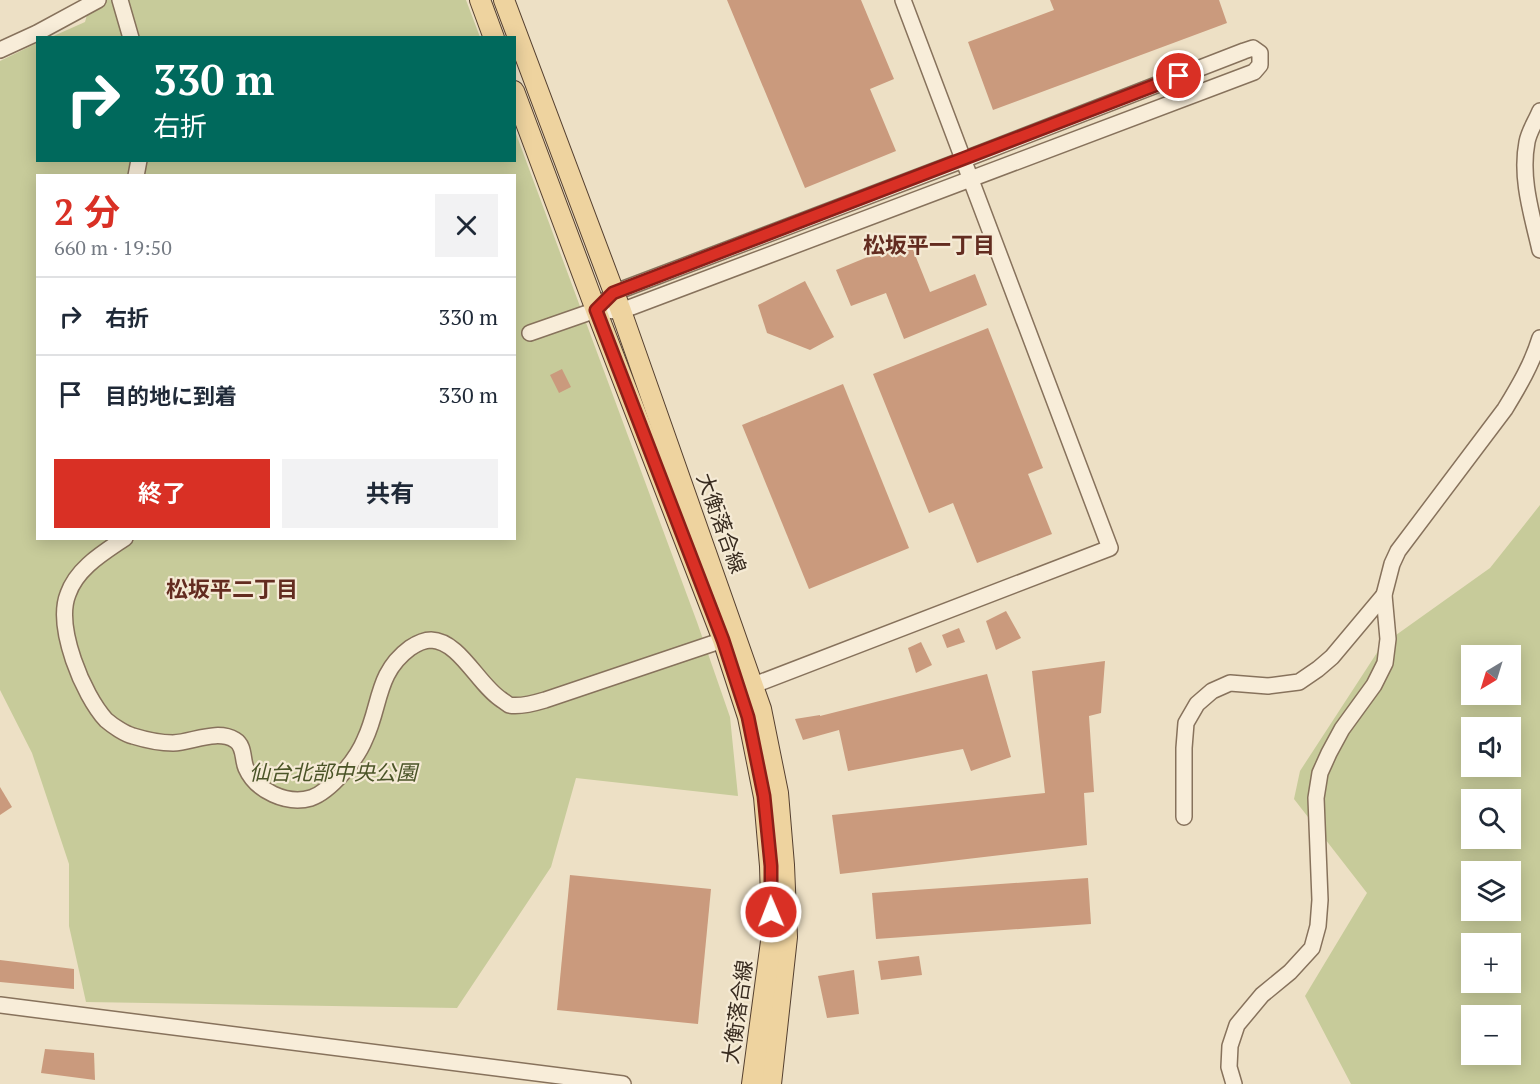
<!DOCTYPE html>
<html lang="ja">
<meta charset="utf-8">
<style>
:root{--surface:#fff;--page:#f2f2f3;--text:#1f2937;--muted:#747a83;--line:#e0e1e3;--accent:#d93025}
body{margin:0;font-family:"PT Serif","Noto Sans JP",serif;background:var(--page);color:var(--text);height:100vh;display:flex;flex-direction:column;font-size:22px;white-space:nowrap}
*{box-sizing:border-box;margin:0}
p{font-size:20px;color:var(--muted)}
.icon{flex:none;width:33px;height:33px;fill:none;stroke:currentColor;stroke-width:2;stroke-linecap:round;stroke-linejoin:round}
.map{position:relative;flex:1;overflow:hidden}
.drawer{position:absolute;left:36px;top:174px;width:480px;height:366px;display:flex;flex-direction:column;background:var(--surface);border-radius:0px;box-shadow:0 3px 15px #0003}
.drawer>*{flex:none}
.guide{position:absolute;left:36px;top:36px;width:480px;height:126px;border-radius:0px;box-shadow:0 3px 15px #0003;background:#00695c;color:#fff;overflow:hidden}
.needle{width:39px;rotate:218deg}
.controls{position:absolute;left:1461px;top:645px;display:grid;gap:12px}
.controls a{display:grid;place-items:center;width:60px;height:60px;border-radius:0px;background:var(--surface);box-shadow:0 3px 15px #0003;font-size:30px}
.pin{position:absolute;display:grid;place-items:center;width:51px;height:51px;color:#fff;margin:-26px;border:3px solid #fff;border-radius:50%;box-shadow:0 2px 6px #0007}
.me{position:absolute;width:66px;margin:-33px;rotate:359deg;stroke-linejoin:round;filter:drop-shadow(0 0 4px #0008)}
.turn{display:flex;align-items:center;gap:21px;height:126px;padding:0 18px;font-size:27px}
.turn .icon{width:78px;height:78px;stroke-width:2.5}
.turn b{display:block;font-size:42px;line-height:51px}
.round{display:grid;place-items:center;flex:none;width:63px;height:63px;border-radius:0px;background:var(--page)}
.headline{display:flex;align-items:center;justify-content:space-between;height:102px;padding:0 18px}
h1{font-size:36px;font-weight:700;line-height:45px;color:var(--accent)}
.button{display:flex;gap:12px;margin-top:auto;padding:12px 18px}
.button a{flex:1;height:69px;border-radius:0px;background:var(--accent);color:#fff;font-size:24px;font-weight:700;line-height:69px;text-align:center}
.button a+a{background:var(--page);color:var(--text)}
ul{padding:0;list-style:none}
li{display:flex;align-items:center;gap:18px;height:78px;padding:0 18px;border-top:2px solid var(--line)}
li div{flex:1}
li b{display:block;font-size:22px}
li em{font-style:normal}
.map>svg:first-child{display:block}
</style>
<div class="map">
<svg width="1540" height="1084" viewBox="0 0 1540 1084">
<rect width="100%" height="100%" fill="#ede0c5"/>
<!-- green -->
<g fill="#c7cb9a" fill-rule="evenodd">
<path d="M91,0h375l14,37 -431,1 36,-16z"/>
<path d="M37,43l1,117h476l1,-29 182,491 33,95 8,79 -162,-18 -25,89 -94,141 -371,-6 -17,-76v-62l-37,-111 -32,-63v-629zM38,176h476v362h-476z"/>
<path d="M1540,505v579h-189l-46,-88 62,-103 -73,-94 6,-28 82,-126 108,-77zM1472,656h38v38h-38zM1472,728h38v38h-38zM1472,800h38v38h-38zM1472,872h38v38h-38zM1472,944h38v38h-38zM1472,1016h38v38h-38z"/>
</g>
<!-- building -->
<g fill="#ca9a7d">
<path d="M727,0h134l33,79 -24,10 26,62 -91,37z"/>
<path d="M1050,0h169l8,23 -234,87 -25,-68 86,-32z"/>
<path d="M909,240l21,52 45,-18 12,31 -83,34 -18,-46 -35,13 -15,-36z"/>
<path d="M805,281l29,56 -24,13 -43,-17 -9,-28z"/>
<path d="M988,328l55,140 -15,6 24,60 -75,29 -24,-60 -24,10 -56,-139z"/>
<path d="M562,369l9,18 -12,6 -9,-18z"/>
<path d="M843,384l66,164 -100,41 -67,-164z"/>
<path d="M1006,611l15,27 -25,12 -10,-29z"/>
<path d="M959,628l6,14 -18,6 -5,-13z"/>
<path d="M921,642l11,23 -16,8 -8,-25z"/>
<path d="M1105,661l-4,52 -12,3 5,76 -10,1 3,52 -247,29 -8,-59 213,-22 -13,-122z"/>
<path d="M987,674l24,83 -40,14 -8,-22 -115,22 -9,-41 -36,10 -8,-21 25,-4v1z"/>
<path d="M0,787l12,20 -12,8z"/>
<path d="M570,875l141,14 -13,135 -141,-14z"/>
<path d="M1088,878l3,46 -215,15 -4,-46z"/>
<path d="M919,956l3,19 -41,5 -3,-19z"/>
<path d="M0,960l74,9v20l-74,-7z"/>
<path d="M854,970l5,44 -32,4 -9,-42z"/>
<path d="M45,1049l49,4 1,27 -54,-7z"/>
</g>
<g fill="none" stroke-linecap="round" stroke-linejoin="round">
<defs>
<g id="minor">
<path d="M120,0l11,38"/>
<path d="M0,50l37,-17 61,-33"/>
<path d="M1540,111c-4,10 -11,20 -13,31 -7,36 5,73 13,108"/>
<path d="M136,176l3,-16"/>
<path d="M530,333l66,-23 25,1 633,-239 6,-7v-12l-7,-5 -9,3 -281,109 -350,133 -17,17"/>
<path d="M125,538c-22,15 -48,30 -57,56 -13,33 15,101 38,126 7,6 19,14 27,16 13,4 27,7 40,7 20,-1 44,-14 62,-3 10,6 7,19 11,28 10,23 41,37 65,30 20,-7 46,-39 54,-59 16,-34 11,-66 45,-91 6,-4 13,-8 21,-8 29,1 47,45 71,60 0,0 7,5 7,5 10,2 26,-2 36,-5l178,-60"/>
<path d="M754,685l356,-137 -207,-548"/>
<path d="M1184,817v-69l2,-25 11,-19 15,-13 18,-8 38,3 31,-4 19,-13 14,-12 52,-62"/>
<path d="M0,1005l623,79"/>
<path d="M1234,1084l-5,-17 1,-21 7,-21 25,-30 28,-23 22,-24 6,-22 2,-26 -4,-102 4,-25 9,-20 13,-24 32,-44 11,-22 3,-24 -4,-44 8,-31 6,-13 107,-142c14,-23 27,-45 35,-71"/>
</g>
<g id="major">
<path d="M480,0l14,38"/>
<path d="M504,0l117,311 140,398 17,84 6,72 3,72 -16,147"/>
<path d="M514,91l82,219 127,330 25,77 16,80 6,69 2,68 -20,150"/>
</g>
</defs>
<!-- minor casing -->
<use href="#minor" stroke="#87725c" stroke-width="18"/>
<!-- major casing -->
<use href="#major" stroke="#554030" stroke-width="22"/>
<!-- minor -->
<use href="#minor" stroke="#f8edd9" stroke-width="15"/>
<!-- major -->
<use href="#major" stroke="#eed39f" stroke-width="20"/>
</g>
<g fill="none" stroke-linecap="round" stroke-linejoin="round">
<defs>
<path id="route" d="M771,912v-46l-7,-70 -16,-79 -25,-77 -127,-330 17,-17 566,-217"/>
</defs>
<!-- route casing -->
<use href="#route" stroke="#8d1f18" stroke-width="15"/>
<!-- route -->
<use href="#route" stroke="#d93025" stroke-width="10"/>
</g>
<g text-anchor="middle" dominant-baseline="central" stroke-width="4.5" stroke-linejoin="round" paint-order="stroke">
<!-- street labels -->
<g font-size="21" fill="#382b1f" stroke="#f5ead5">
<text transform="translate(722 523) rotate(70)">大衡落合線</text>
<text transform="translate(737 1012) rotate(-82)">大衡落合線</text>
</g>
<!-- park labels -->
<g font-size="21" font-style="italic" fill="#4a5427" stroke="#f5ead5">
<text x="333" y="772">仙台北部中央公園</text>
</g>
<!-- neighbourhood labels -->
<g font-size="22" font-weight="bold" fill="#632c20" stroke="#f5ead5">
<text x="929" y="244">松坂平一丁目</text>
<text x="232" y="588">松坂平二丁目</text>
</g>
</g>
</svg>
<div class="controls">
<a><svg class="needle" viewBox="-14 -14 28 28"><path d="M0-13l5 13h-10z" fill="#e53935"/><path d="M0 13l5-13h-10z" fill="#747a83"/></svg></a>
<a><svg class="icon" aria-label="sound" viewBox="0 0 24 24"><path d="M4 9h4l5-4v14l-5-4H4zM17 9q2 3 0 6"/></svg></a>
<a><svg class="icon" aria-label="search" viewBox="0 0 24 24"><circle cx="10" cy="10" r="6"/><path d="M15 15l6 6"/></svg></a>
<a><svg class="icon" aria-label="layers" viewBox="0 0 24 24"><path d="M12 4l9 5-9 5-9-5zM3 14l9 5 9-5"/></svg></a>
<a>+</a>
<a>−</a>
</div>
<div class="pin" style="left:1179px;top:76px;background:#d93025"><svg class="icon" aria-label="arrive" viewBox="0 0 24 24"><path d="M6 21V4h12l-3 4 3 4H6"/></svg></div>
<svg class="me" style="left:771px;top:912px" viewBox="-20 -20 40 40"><circle r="17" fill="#d93025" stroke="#fff" stroke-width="3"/><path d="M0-11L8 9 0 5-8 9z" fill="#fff"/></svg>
<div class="guide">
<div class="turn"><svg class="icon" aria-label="right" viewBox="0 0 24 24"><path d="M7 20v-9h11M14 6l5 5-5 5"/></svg><div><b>330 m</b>右折</div></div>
</div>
<section class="drawer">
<div class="headline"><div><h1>2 分</h1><p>660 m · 19:50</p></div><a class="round"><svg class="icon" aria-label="close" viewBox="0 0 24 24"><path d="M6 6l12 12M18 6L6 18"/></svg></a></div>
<ul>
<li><svg class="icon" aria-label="right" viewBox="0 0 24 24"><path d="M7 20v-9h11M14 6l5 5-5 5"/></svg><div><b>右折</b></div><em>330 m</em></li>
<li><svg class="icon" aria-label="arrive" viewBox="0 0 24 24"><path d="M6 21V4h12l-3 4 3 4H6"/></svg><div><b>目的地に到着</b></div><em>330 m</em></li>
</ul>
<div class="button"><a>終了</a><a>共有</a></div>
</section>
</div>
